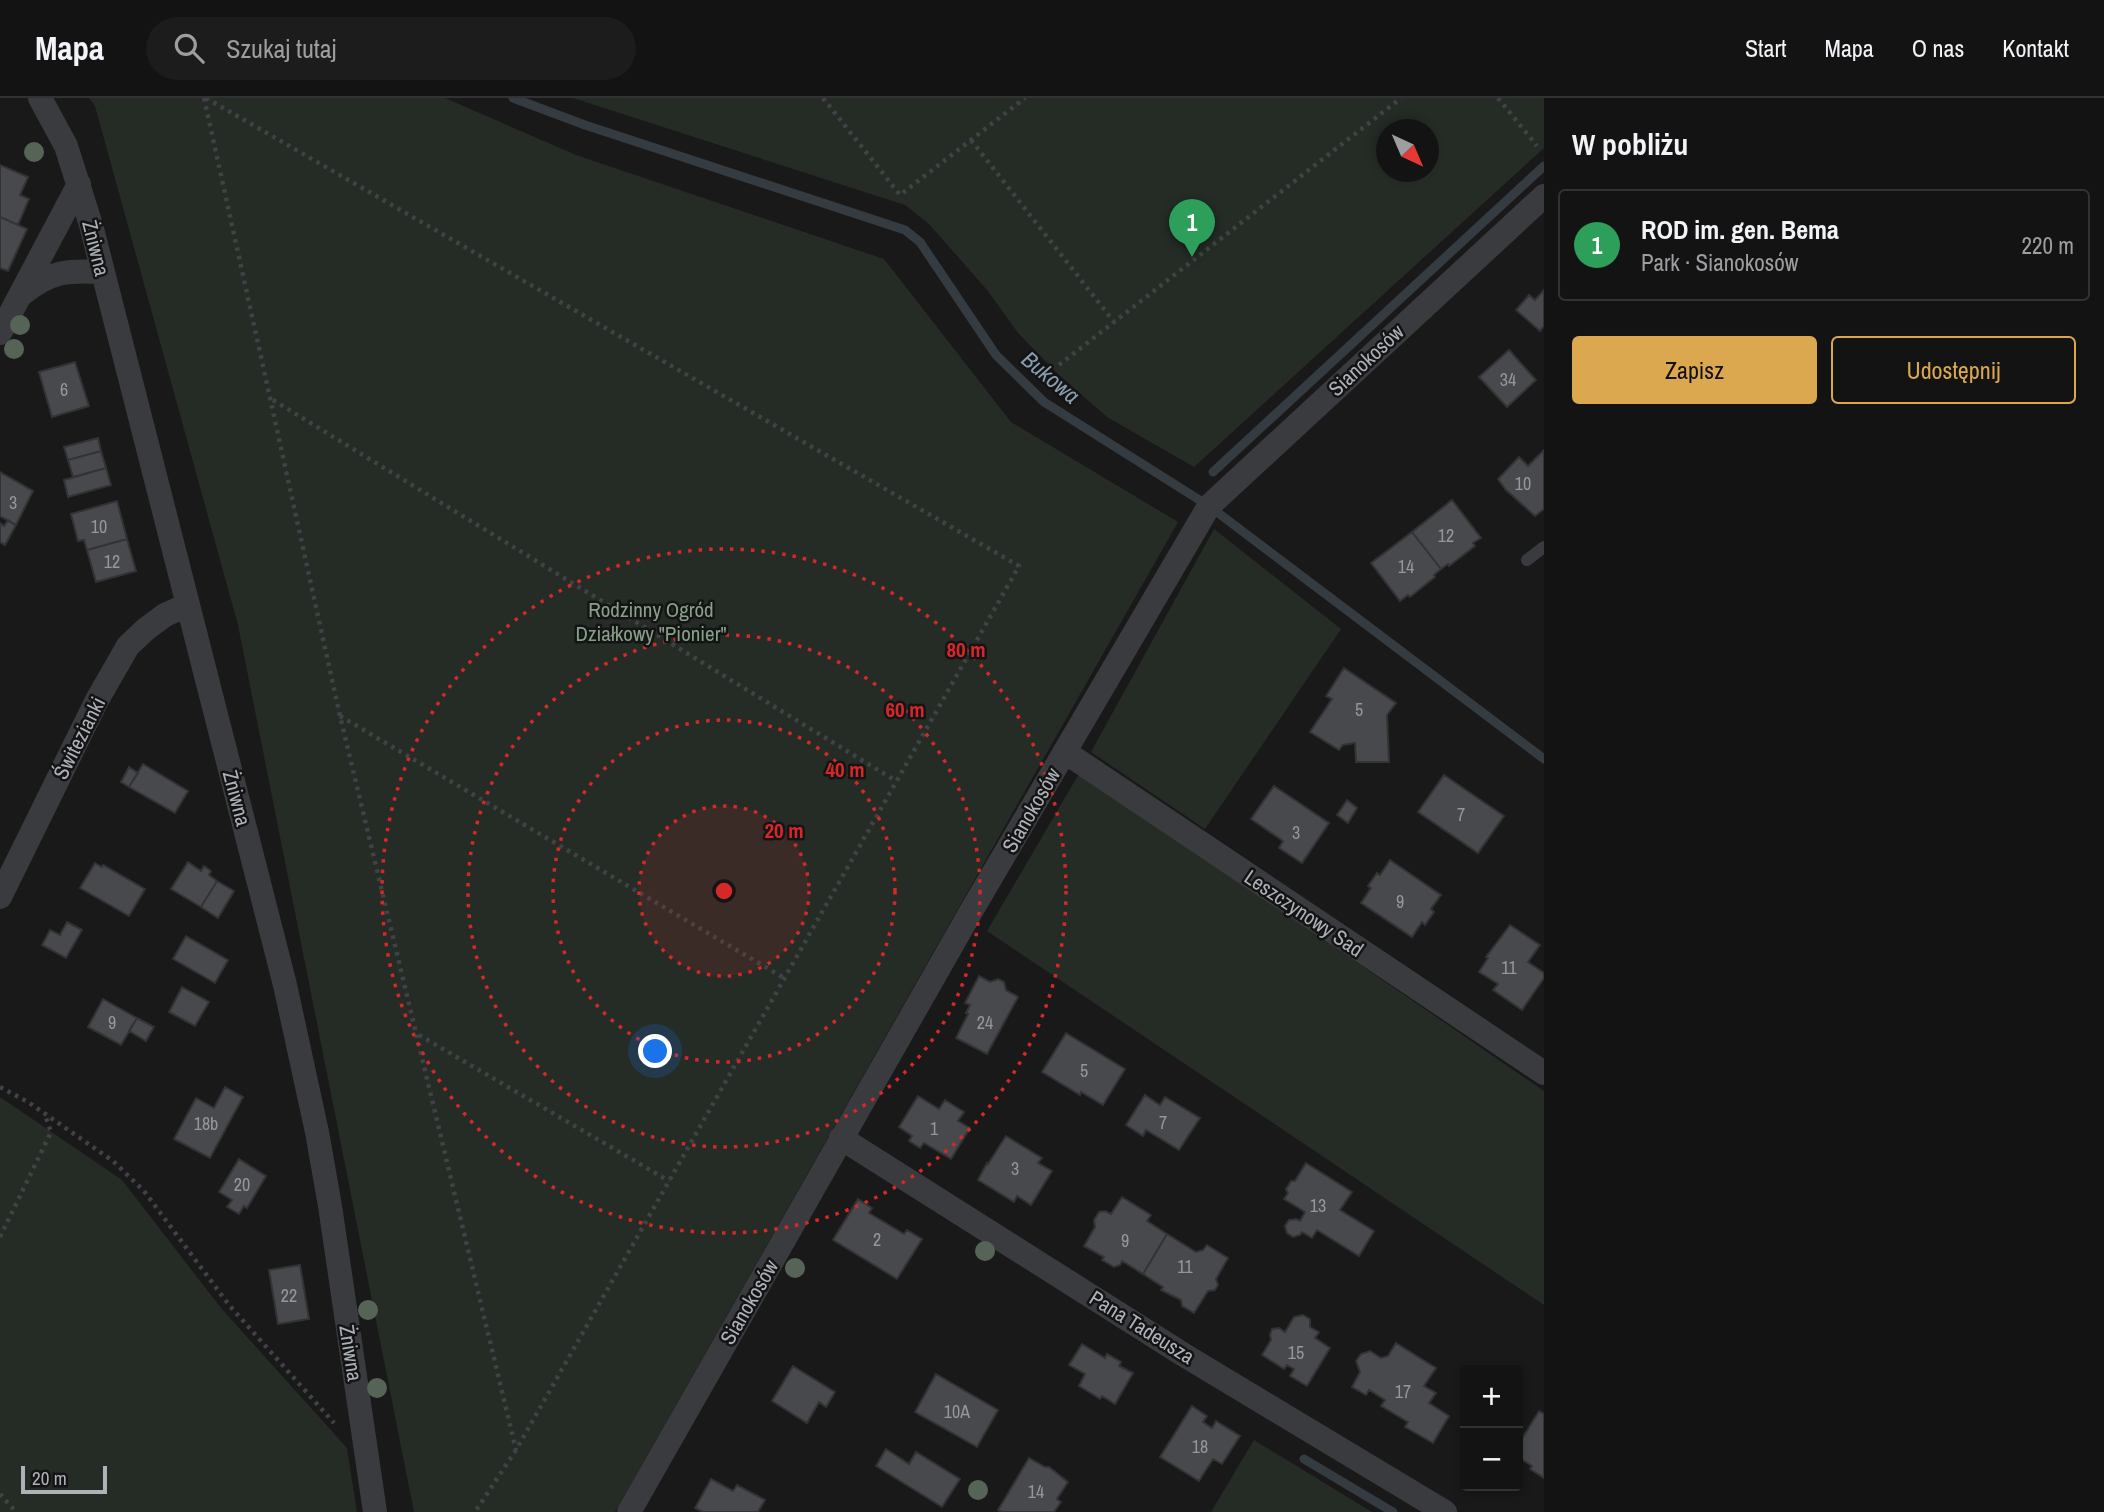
<!DOCTYPE html>
<html lang="pl">
<head>
<meta charset="utf-8">
<style>
  body { margin:0; font-family:"Archivo Narrow",sans-serif; background:#1c1c1d; color:#f1f3f6 }
  .controls { position:absolute; right:21px; bottom:21px; display:grid; overflow:hidden; border-radius:7px; box-shadow:0 4px 10px #0003 }
  .controls button { width:63px; height:63px; display:grid; place-items:center; padding:0; border:0; border-bottom:2px solid #323234; background:#131314; color:#f1f3f6; font:35px sans-serif }
  .compass { position:absolute; left:1376px; top:21px; width:63px; height:63px; border-radius:50%; background:#131314; box-shadow:0 4px 10px #0003; rotate:136deg }
  .scale { position:absolute; left:21px; bottom:18px; width:86px; box-sizing:border-box; padding-left:7px; border:4px solid #adb1b8; border-top:0; font-size:19px; line-height:24px; white-space:nowrap; color:#adb1b8; -webkit-text-stroke:5px #141415; paint-order:stroke }
  .you { position:absolute; left:656px; top:954px; width:24px; height:24px; margin:-18px; border:5px solid #fff; border-radius:50%; background:#1a73e8; box-shadow:0 0 0 10px #1a73e833 }
  .badge { display:grid; place-items:center; width:46px; height:46px; border-radius:50%; background:#dca84f; color:#fff; font-size:23px; font-weight:700 }
  .pin { position:absolute; translate:-50% -58px; filter:drop-shadow(0 2px 4px #0008) }
  .pin::after { content:''; position:absolute; top:37px; width:24px; height:21px; background:inherit; clip-path:polygon(0 0,100% 0,50% 100%) }
  .list { margin:0; padding:0; list-style:none }
  h2 { display:flex; justify-content:space-between; align-items:center; height:91px; margin:0; padding:0 28px; font-size:30px }
  h2 small { font-size:23px; font-weight:400; color:#9d9ea0 }
  .list li { display:grid; grid-template-columns:46px 1fr auto; gap:21px; align-items:center; box-sizing:border-box; height:112px; margin:0 14px 14px; padding:0 14px; border:2px solid #323234; border-radius:7px }
  .list b { display:block; font-size:26px; white-space:nowrap }
  .list p { margin:0; font-size:23px; white-space:nowrap; color:#9d9ea0 }
  .list em { font-size:23px; font-style:normal; color:#9d9ea0 }
  .actions { display:flex; gap:14px; padding:21px 28px }
  .actions a { flex:1; padding:16px 0; border:2px solid #dca84f; border-radius:7px; text-align:center; font-size:24px; color:#dca84f }
  .actions .main { background:#dca84f; color:#111 }
  .icon { flex:none; width:38px; height:38px; fill:none; stroke:currentColor; stroke-width:2; stroke-linecap:round; stroke-linejoin:round }
  .map { position:relative; flex:none; width:1544px; height:1414px; overflow:hidden }
  header { display:flex; align-items:center; gap:42px; box-sizing:border-box; height:98px; padding:0 35px; background:#131314; border-bottom:2px solid #323234 }
  header strong { font-size:33px }
  nav { display:flex; gap:38px; margin-inline-start:auto; font-size:24px }
  .search { width:490px; height:63px; background:#1c1c1d; display:flex; align-items:center; gap:18px; box-sizing:border-box; padding:0 24px; border-radius:38px; color:#9d9ea0; font-size:26px }
  main { display:flex }
  aside { flex:1; background:#131314 }
  .map>svg:first-child { display:block }
</style>
</head>
<body>
<header>
<strong>Mapa</strong>
<div class="search"><svg class="icon" aria-label="search" viewBox="0 0 24 24"><circle cx="10" cy="10" r="6"/><path d="M15 15l6 6"/></svg>Szukaj tutaj</div>
<nav><a>Start</a><a>Mapa</a><a>O nas</a><a>Kontakt</a></nav>
</header>
<main>
<div class="map">
<svg width="1544" height="1414" viewBox="0 0 1544 1414">
  <rect width="100%" height="100%" fill="#19191a"/>
  <path fill="#252c26" fill-rule="evenodd" d="M89,0H445L576,57L884,161L1011,324L1178,424L615,1414H414L238,527L95,8Z
    M573,0H1544V50L1194,369L1107,319L1058,276L1018,235L988,193L929,126L905,107ZM1386,32H1428V74H1386Z
    M1214,431L1341,531L1205,731L1091,654Z
    M1080,674L1544,993V1207L987,833Z
    M0,999L122,1082L221,1210L347,1350L357,1414H0Z
    M1254,1342L1372,1414H1211Z"/>
  <g fill="none" stroke-linecap="round" stroke-linejoin="round">
    <path stroke="#343c42" stroke-width="9" d="M513,0L585,27L905,132L920,144L996,257L1044,304L1209,408L1544,661
      M1213,374L1544,68
      M1304,1361L1393,1414"/>
  </g>
  <path fill="#48494c" stroke="#333336" stroke-width="2" d="M0,67L28,79L20,97L29,101L18,127L0,119Z
    M0,119L27,131L8,173L0,170Z
    M1544,192V228L1540,233L1516,212L1529,197L1535,202Z
    M1509,252L1536,282L1507,309L1479,279Z
    M75,264L89,308L52,319L39,274Z
    M98,340L101,353L68,362L64,349Z
    M1544,352V411L1535,418L1506,392L1498,381L1519,359L1528,368Z
    M101,353L106,370L73,379L68,362Z
    M106,370L111,387L68,399L64,382Z
    M0,374L33,393L16,427L0,418Z
    M1452,402L1481,440L1473,445L1475,448L1449,468L1448,466L1441,471L1412,434Z
    M117,403L127,441L87,452L84,442L78,443L71,416Z
    M8,422L16,427L5,447L0,444V425L4,428Z
    M1412,434L1441,471L1434,477L1435,479L1410,499L1408,497L1400,503L1371,465Z
    M127,441L136,473L96,484L87,452Z
    M1344,570L1396,605L1387,617L1389,664H1356L1355,645L1343,647L1339,652L1310,634L1332,601L1326,598Z
    M143,666L188,693L175,715L129,689Z
    M129,669L138,675L129,689L121,684Z
    M1444,677L1504,718L1478,755L1418,714Z
    M1274,688L1329,725L1302,765L1279,750L1283,743L1251,721Z
    M1347,702L1357,710L1348,725L1337,717Z
    M1390,762L1441,797L1431,811L1434,814L1425,827L1422,824L1412,839L1361,805L1371,790L1368,788L1377,775L1380,777Z
    M188,764L201,773L204,768L211,773L209,777L217,783L201,809L171,791Z
    M95,765L102,769L103,767L145,791L129,818L80,790Z
    M217,783L234,793L218,820L201,809Z
    M67,824L82,832L66,860L42,847L50,832L60,837Z
    M1510,827L1540,847L1528,864L1544,875V880L1522,912L1493,892L1498,886L1479,874L1488,860L1486,859Z
    M186,838L228,862L215,885L173,861Z
    M979,878L990,884L998,881L1004,884L1006,892L1018,899L987,956L956,940L968,916L966,915L970,907L965,905Z
    M182,889L209,904L195,928L169,914Z
    M103,901L137,920L121,947L88,929Z
    M137,920L154,929L146,943L129,933Z
    M1066,935L1125,971L1103,1007L1081,994L1080,997L1042,974Z
    M225,989L243,999L210,1060L174,1041L196,1000L214,1010Z
    M1145,997L1160,1007L1165,999L1200,1020L1179,1052L1146,1032L1143,1038L1126,1027Z
    M918,998L939,1011L945,1002L964,1014L958,1023L970,1030L951,1061L924,1045L920,1050L909,1043L912,1038L899,1029Z
    M1006,1038L1042,1060L1038,1065L1052,1073L1031,1107L1017,1098L1014,1104L978,1082L987,1065L988,1066Z
    M239,1061L266,1078L247,1110L244,1108L239,1116L227,1109L232,1102L219,1094Z
    M1306,1065L1352,1094L1340,1112L1374,1133L1359,1158L1317,1132L1312,1140L1302,1134L1300,1137L1293,1139L1287,1135L1285,1128L1289,1122L1296,1121L1300,1123L1305,1114L1284,1101L1288,1095L1286,1091L1291,1083H1295Z
    M1122,1099L1151,1117L1147,1123L1167,1136L1143,1176L1122,1163L1120,1167L1114,1169L1102,1162L1104,1159L1084,1148L1095,1129L1094,1122L1099,1114L1105,1113L1111,1116Z
    M858,1101L872,1110L869,1115L904,1136L907,1132L922,1141L897,1181L833,1142Z
    M1167,1136L1196,1154L1203,1152L1207,1147L1228,1160L1216,1181L1218,1187L1215,1192L1208,1193L1194,1215L1182,1208L1181,1202L1161,1192L1163,1189L1143,1176Z
    M300,1167L309,1221L278,1226L269,1172Z
    M1303,1217L1310,1221V1229L1319,1234L1315,1240L1330,1250L1307,1288L1290,1278L1294,1271L1287,1267L1284,1271L1262,1257L1271,1242L1270,1237L1272,1231L1279,1230L1285,1234L1294,1219Z
    M1396,1245L1436,1270L1424,1288L1436,1295L1429,1305L1449,1318L1433,1345L1405,1329L1408,1324L1381,1308L1385,1302L1369,1292L1366,1297L1352,1289L1360,1274L1356,1263L1361,1256L1370,1253L1381,1260L1388,1258Z
    M1082,1246L1105,1260L1107,1256L1121,1264L1119,1268L1133,1275L1115,1306L1102,1298L1100,1301L1079,1288L1085,1276L1069,1267Z
    M793,1268L835,1294L826,1309L819,1304L807,1325L772,1303Z
    M936,1276L998,1312L977,1349L915,1314Z
    M1192,1308L1207,1318L1203,1324L1212,1330L1216,1323L1240,1338L1222,1366L1213,1361L1199,1383L1160,1359Z
    M1539,1313L1544,1316V1380L1530,1371L1532,1368L1518,1359V1347Z
    M886,1351L909,1366L916,1354L960,1381L942,1409L876,1368Z
    M1029,1360L1045,1369H1049L1068,1384L1057,1401L1061,1404L1054,1414H1002L998,1412Z
    M711,1381L733,1393L737,1387L765,1402L758,1414H703L695,1410Z"/>
  <g fill="none" stroke-linecap="round" stroke-linejoin="round">
    <path stroke="#404246" stroke-width="4.5" stroke-dasharray="3.5 5" stroke-linecap="butt" d="M204,0L340,618L516,1352
      M206,0L1019,468L516,1352L475,1414
      M823,0L900,97L1025,0
      M1498,0L1537,48
      M971,42L1114,224
      M1059,267L1401,0
      M273,302L896,683
      M340,618L784,880
      M419,937L669,1083
      M0,989L28,1004L113,1063L144,1093L229,1207L334,1325
      M0,1139L51,1034L45,1017
      M0,1396L16,1414"/>
    <path stroke="#3a3b3f" stroke-width="12" d="M1527,462L1544,449"/>
    <path stroke="#3a3b3f" stroke-width="24" d="M40,0L66,48L91,127L285,887L317,1034L330,1108L375,1414
      M22,196C51,173 67,172 103,174
      M0,235L79,86
      M1065,654L1544,975
      M0,799L97,602L128,548L146,531L165,517L187,507
      M841,1040L1184,1257L1445,1414
      M629,1414L973,810L1209,408L1544,98"/>
  </g>
  <g fill="#556456">
    <circle cx="34" cy="54" r="10"/>
    <circle cx="20" cy="227" r="10"/>
    <circle cx="14" cy="251" r="10"/>
    <circle cx="985" cy="1153" r="10"/>
    <circle cx="795" cy="1170" r="10"/>
    <circle cx="368" cy="1212" r="10"/>
    <circle cx="377" cy="1290" r="10"/>
    <circle cx="978" cy="1392" r="10"/>
  </g>
  <circle cx="724" cy="793" r="85" fill="#d62828" fill-opacity=".12"/>
  <g fill="none" stroke="#d62828" stroke-width="3.5" stroke-dasharray="3.5 7">
    <circle cx="724" cy="793" r="85"/>
    <circle cx="724" cy="793" r="171"/>
    <circle cx="724" cy="793" r="256"/>
    <circle cx="724" cy="793" r="342"/>
  </g>
  <g text-anchor="middle" dominant-baseline="central" stroke-width="5" stroke-linejoin="round" paint-order="stroke">
    <g font-size="18" fill="#94979d">
      <text x="1508" y="281">34</text>
      <text x="64" y="291">6</text>
      <text x="1523" y="385">10</text>
      <text x="13" y="404">3</text>
      <text x="99" y="428">10</text>
      <text x="1446" y="437">12</text>
      <text x="112" y="463">12</text>
      <text x="1406" y="468">14</text>
      <text x="1359" y="611">5</text>
      <text x="1461" y="716">7</text>
      <text x="1296" y="734">3</text>
      <text x="1400" y="803">9</text>
      <text x="1509" y="869">11</text>
      <text x="112" y="924">9</text>
      <text x="985" y="924">24</text>
      <text x="1084" y="972">5</text>
      <text x="1163" y="1024">7</text>
      <text x="206" y="1025">18b</text>
      <text x="934" y="1030">1</text>
      <text x="1015" y="1070">3</text>
      <text x="242" y="1086">20</text>
      <text x="1318" y="1107">13</text>
      <text x="877" y="1141">2</text>
      <text x="1125" y="1142">9</text>
      <text x="1185" y="1168">11</text>
      <text x="289" y="1197">22</text>
      <text x="1296" y="1254">15</text>
      <text x="1403" y="1293">17</text>
      <text x="957" y="1313">10A</text>
      <text x="1200" y="1348">18</text>
      <text x="1036" y="1393">14</text>
    </g>
    <g font-size="21" fill="#adb1b8" stroke="#141415">
      <text transform="translate(96 150) rotate(76)">Żniwna</text>
      <text transform="translate(1366 262) rotate(-43)">Sianokosów</text>
      <text transform="translate(79 640) rotate(-63)">Świtezianki</text>
      <text transform="translate(237 700) rotate(75)">Żniwna</text>
      <text transform="translate(1031 712) rotate(-60)">Sianokosów</text>
      <text transform="translate(1304 815) rotate(34)">Leszczynowy Sad</text>
      <text transform="translate(749 1204) rotate(-60)">Sianokosów</text>
      <text transform="translate(1142 1229) rotate(32)">Pana Tadeusza</text>
      <text transform="translate(351 1255) rotate(81)">Żniwna</text>
    </g>
    <g font-size="21" fill="#86a187" stroke="#141415">
      <text x="651" y="511">Rodzinny Ogród<tspan x="651" dy="24">Działkowy "Pionier"</tspan></text>
    </g>
    <g font-size="23" font-style="italic" fill="#889eaf" stroke="#141415">
      <text transform="translate(1051 279) rotate(40)">Bukowa</text>
    </g>
  </g>
  <circle cx="724" cy="793" r="10" fill="#d62828" stroke="#141415" stroke-width="3.5"/>
  <g font-size="21" text-anchor="middle" font-weight="bold" fill="#d62828" stroke="#141415" stroke-width="5" stroke-linejoin="round" paint-order="stroke">
    <text x="966" y="559">80 m</text>
    <text x="905" y="619">60 m</text>
    <text x="845" y="679">40 m</text>
    <text x="784" y="740">20 m</text>
  </g>
</svg>
<div class="controls">
<button>+</button>
<button>−</button>
</div>
<svg class="compass" viewBox="-18 -18 36 36"><path d="M0-13l5 13h-10z" fill="#e53935"/><path d="M0 13l5-13h-10z" fill="#9d9ea0"/></svg>
<div class="scale">20 m</div>
<div class="you"></div>
<div class="pin badge" style="left:1192px;top:159px;background:#2e9e5b">1</div>
</div>
<aside>
<h2>W pobliżu<small></small></h2>
<ul class="list">
<li><span class="badge" style="background:#2e9e5b">1</span><div><b>ROD im. gen. Bema</b><p>Park · Sianokosów</p></div><em>220 m</em></li>
</ul>
<div class="actions"><a class="main">Zapisz</a><a>Udostępnij</a></div>
</aside>
</main>
</body>
</html>
